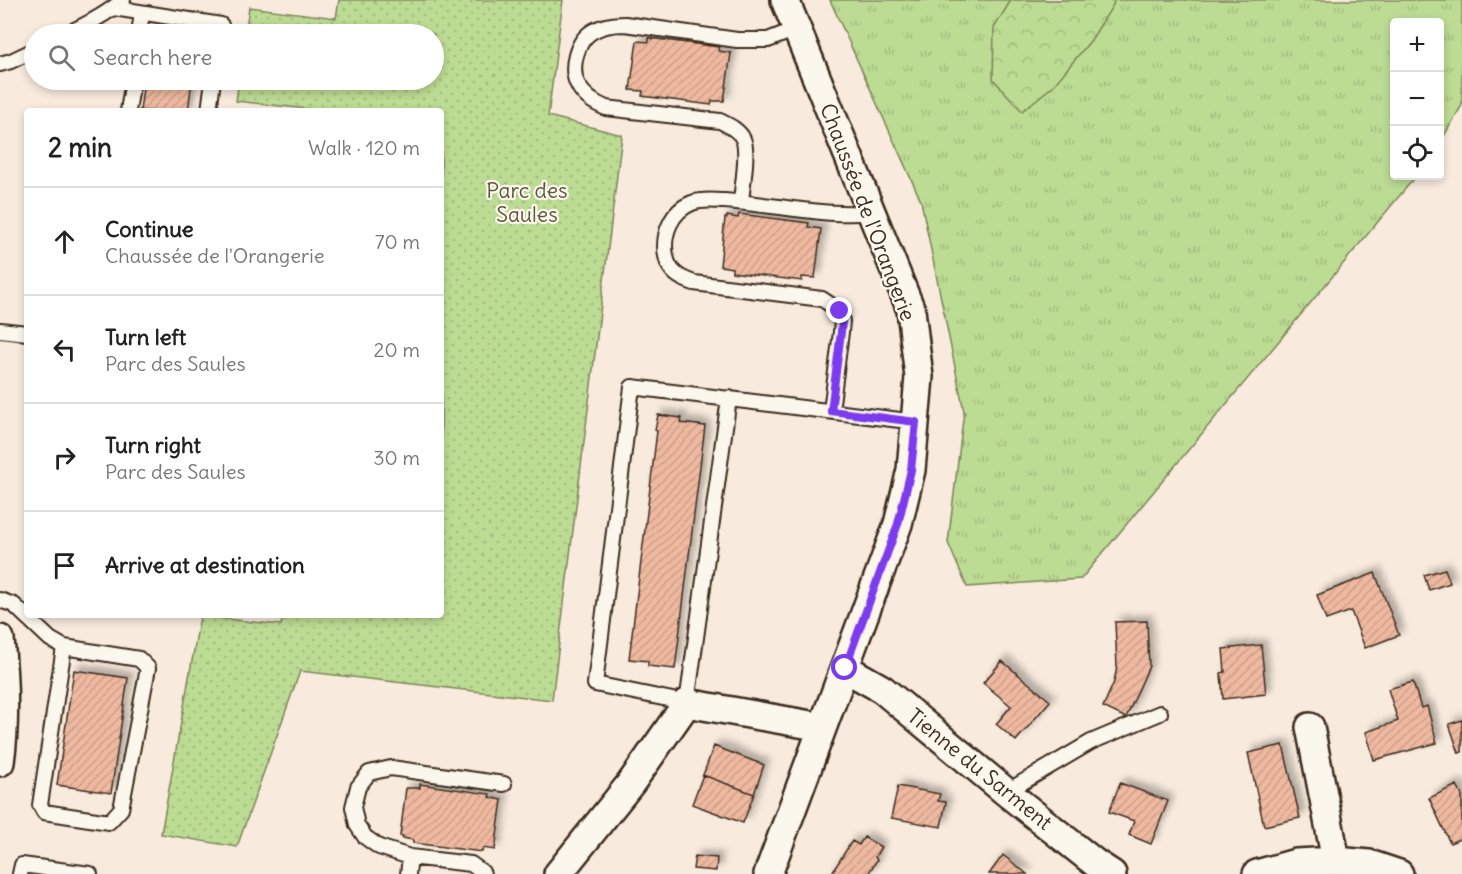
<!DOCTYPE html>
<html lang="en">
<head>
<meta charset="utf-8">
<style>
  body { margin:0; font-family:Delius,sans-serif; background:#f6f6f6; color:#222 }
  .controls { position:absolute; right:18px; top:18px; display:grid; overflow:hidden; border-radius:6px; box-shadow:0 3px 9px #0003 }
  .controls button { width:54px; height:54px; display:grid; place-items:center; padding:0; border:0; border-bottom:2px solid #e0e0e0; background:#fff; color:#222; font:30px sans-serif }
  .stop { position:absolute; width:18px; height:18px; margin:-14px; border:4px solid #7c3aed; border-radius:50%; background:#fff }
  .stop.end { background:#7c3aed; border-color:#fff; box-shadow:0 2px 6px #0008 }
  .list { margin:0; padding:0; list-style:none }
  h2 { display:flex; justify-content:space-between; align-items:center; height:78px; margin:0; padding:0 24px; font-size:26px }
  h2 small { font-size:20px; font-weight:400; color:#767676 }
  .list li { display:grid; grid-template-columns:39px 1fr auto; gap:18px; align-items:center; box-sizing:border-box; height:108px; padding:0 24px; border-top:2px solid #e0e0e0 }
  .list b { display:block; font-size:22px; white-space:nowrap }
  .list p { margin:0; font-size:20px; white-space:nowrap; color:#767676 }
  .list em { font-size:20px; font-style:normal; color:#767676 }
  .icon { flex:none; width:33px; height:33px; fill:none; stroke:currentColor; stroke-width:2; stroke-linecap:round; stroke-linejoin:round }
  .map { position:relative; flex:none; width:1462px; height:874px; overflow:hidden }
  .search { position:absolute; background:#fff; box-shadow:0 3px 9px #0003; left:24px; top:24px; width:420px; height:66px; display:flex; align-items:center; gap:15px; box-sizing:border-box; padding:0 21px; border-radius:33px; color:#767676; font-size:22px }
  .panel { position:absolute; background:#fff; box-shadow:0 3px 9px #0003; left:24px; top:108px; width:420px; height:510px; border-radius:6px }
  .map>svg:first-child { display:block }
</style>
</head>
<body>
<div class="map">
<svg width="1462" height="874" viewBox="0 0 1462 874">
  <defs>
    <pattern id="grass-tufts" width="24" height="20" patternUnits="userSpaceOnUse" patternTransform="scale(1.5)"><rect width="24" height="20" fill="#bcdb93"/><path d="M3 7l-1-3M5 7V3M7 7l1-3M15 17l-1-3M17 17v-4M19 17l1-3" fill="none" stroke="#a2bc7e"/></pattern>
    <pattern id="forest-crowns" width="20" height="18" patternUnits="userSpaceOnUse" patternTransform="scale(1.5)"><rect width="20" height="18" fill="#bcdb93"/><path d="M2 6a3 3 0 1 1 6 0M12 15a3 3 0 1 1 6 0" fill="none" stroke="#a2bc7e"/></pattern>
    <pattern id="park-dots" width="8" height="8" patternUnits="userSpaceOnUse" patternTransform="scale(1.5)"><rect width="8" height="8" fill="#bcdb93"/><path d="M2 2h.1M6 6h.1" fill="none" stroke="#a2bc7e" stroke-width="1.8" stroke-linecap="round"/></pattern>
    <pattern id="building-hatch" width="6" height="6" patternUnits="userSpaceOnUse" patternTransform="scale(1.5)"><rect width="6" height="6" fill="#eeb9a0"/><path d="M-1 1l2-2M0 6l6-6M5 7l2-2" fill="none" stroke="#cd9f89"/></pattern>
    <filter id="shadow"><feDropShadow dx="5.5" dy="-5.5" stdDeviation="3" flood-color="#0004"/></filter>
  </defs>
  <rect width="100%" height="100%" fill="#f8ebdd"/>
  <filter id="ink" filterUnits="userSpaceOnUse"><feTurbulence type="fractalNoise" baseFrequency=".0167" numOctaves="2"/><feDisplacementMap in="SourceGraphic" scale="12" xChannelSelector="R" yChannelSelector="G"/><feConvolveMatrix kernelMatrix="1 2 1 2 8 2 1 2 1" color-interpolation-filters="sRGB"/></filter>
  <g filter="url(#ink)">
    <path fill="url(#grass-tufts)" stroke="#7c8258" stroke-width="1.5" d="M830,0H1462V105L1440,143V22H1394V176H1416L1081,579L967,587L948,543L964,411L921,201Z"/>
    <path fill="url(#forest-crowns)" stroke="#7c8258" stroke-width="1.5" d="M1011,0H1114L1113,5L1091,40L1053,86L1022,111L993,79L994,28Z"/>
    <path fill="url(#park-dots)" stroke="#7c8258" stroke-width="1.5" d="M339,0H563L548,116L622,135L552,700L300,671L237,847L161,834L200,616L281,625L283,615H441V111H325L236,101L239,80H434V34H245L249,7L336,18Z"/>
    <path fill="url(#building-hatch)" stroke="#3b2a1e" stroke-width="1.5" filter="url(#shadow)" d="M150,31L175,34H150Z
      M649,38L719,47L718,51L731,53L724,101H712L711,105L642,96L643,91L630,90L637,41L649,42Z
      M144,80H192L188,111H140Z
      M739,214L809,223L808,227L821,229L815,278L802,277V281L732,272V268L720,266L725,218H727V216L738,218Z
      M658,415L682,418L681,423L705,426L675,669L648,666V661L629,659L657,431L655,430Z
      M1445,569L1450,583L1429,590L1424,575Z
      M1375,573L1399,635L1365,648L1351,611L1326,620L1317,595Z
      M1147,621L1149,666L1126,718L1103,707L1114,682L1117,667L1115,622Z
      M1261,645L1266,694L1223,699L1221,673L1225,672L1223,649Z
      M1002,661L1050,701L1016,741L996,724L1011,706L983,683Z
      M74,670L128,678L111,793L57,785Z
      M1413,682L1421,708L1427,706L1437,743L1374,760L1366,732L1398,721L1388,689Z
      M1462,720V752L1459,753L1449,724Z
      M1283,745L1300,818L1264,826L1248,753Z
      M714,746L764,765L754,794L703,775Z
      M703,775L754,794L743,823L692,804Z
      M1120,783L1168,801L1151,844L1129,835L1134,821L1109,812Z
      M420,784L490,794L489,797L502,800L495,850L483,848L482,852L413,843V840L402,838L403,836H400L406,788H420Z
      M1457,785L1462,796V838L1450,843L1429,798Z
      M898,786L940,794L938,801L946,802L941,827L891,818Z
      M864,837L881,847L875,857L877,860L868,874H831L852,841L859,845Z
      M1003,855L1027,874H989Z
      M695,856L717,858L716,871L693,869Z"/>
    <g fill="none" stroke-linecap="round" stroke-linejoin="round">
      <g stroke="#3b2a1e" stroke-width="18">
        <path id="service" d="M114,8L221,25L219,34
          M66,34C86,25 106,15 123,0
          M139,34L142,13
          M0,64L11,61L34,50
          M128,111L133,80
          M209,111L213,80
          M741,202C742,187 749,152 743,139C739,130 728,125 720,121L606,108C594,103 584,97 578,85C569,68 577,40 593,31C603,25 614,24 625,24L737,40H768L796,29
          M0,330L27,333
          M729,398L687,703L595,684L632,387L916,422
          M831,411L841,332L842,321L840,311L822,299L694,283C679,278 669,272 666,256C662,235 671,211 692,203C703,199 713,201 724,201C757,203 789,209 821,212C838,214 855,213 872,213
          M0,600L14,605L50,639L64,647L139,659L148,668L121,809L109,822L44,812L40,805L64,647
          M1006,792L1091,742L1160,713
          M20,874L22,865L90,874
          M408,874L410,857
          M483,874L482,872L471,864L410,857L379,847L365,837L357,825L353,807L358,787L369,773L391,768L504,784"/>
      </g>
      <g stroke="#3b2a1e" stroke-width="32">
        <path id="minor" d="M0,639C4,680 6,721 0,762
          M845,668L882,689L1006,792L1095,863L1112,874
          M1310,727L1336,861
          M558,874L631,783L687,703L822,727
          M768,874L898,524L911,470L919,377L911,310L785,0
          M1257,874L1296,863L1336,861L1369,864L1399,874"/>
      </g>
      <use href="#service" stroke="#fbf7ec" stroke-width="14"/>
      <use href="#minor" stroke="#fbf7ec" stroke-width="27"/>
    </g>
  </g>
  <g fill="none" stroke-linecap="round" stroke-linejoin="round" filter="url(#ink)">
    <path stroke="#7c3aed" stroke-width="8" d="M840,311L842,321L841,332L831,411L916,422L911,470L898,524L845,668"/>
  </g>
  <g text-anchor="middle" dominant-baseline="central" stroke-width="4.5" stroke-linejoin="round" paint-order="stroke">
    <g font-size="21" fill="#5b563b" stroke="#fbf7ec">
      <text x="527" y="190">Parc des<tspan x="527" dy="24">Saules</tspan></text>
    </g>
    <g font-size="21" fill="#3b2a1e" stroke="#fbf7ec">
      <text transform="translate(868 212) rotate(69)">Chaussée de l'Orangerie</text>
      <text transform="translate(980 769) rotate(39)">Tienne du Sarment</text>
    </g>
  </g>
</svg>
<div class="controls">
<button>+</button>
<button>−</button>
<button><svg class="icon" aria-label="locate" viewBox="0 0 24 24"><circle cx="12" cy="12" r="6"/><path d="M12 2v4M12 18v4M2 12h4M18 12h4"/></svg></button>
</div>
<div class="stop" style="left:845px;top:668px"></div>
<div class="stop end" style="left:840px;top:311px"></div>
<div class="search"><svg class="icon" aria-label="search" viewBox="0 0 24 24"><circle cx="10" cy="10" r="6"/><path d="M15 15l6 6"/></svg>Search here</div>
<section class="panel">
<h2>2 min<small>Walk · 120 m</small></h2>
<ul class="list">
<li><svg class="icon" aria-label="ahead" viewBox="0 0 24 24"><path d="M12 20V5M6 11l6-6 6 6"/></svg><div><b>Continue</b><p>Chaussée de l'Orangerie</p></div><em>70 m</em></li>
<li><svg class="icon" aria-label="left" viewBox="0 0 24 24"><path d="M17 20v-9H6M10 6l-5 5 5 5"/></svg><div><b>Turn left</b><p>Parc des Saules</p></div><em>20 m</em></li>
<li><svg class="icon" aria-label="right" viewBox="0 0 24 24"><path d="M7 20v-9h11M14 6l5 5-5 5"/></svg><div><b>Turn right</b><p>Parc des Saules</p></div><em>30 m</em></li>
<li><svg class="icon" aria-label="arrive" viewBox="0 0 24 24"><path d="M6 21V4h12l-3 4 3 4H6"/></svg><div><b>Arrive at destination</b></div></li>
</ul>
</section>
</div>
</body>
</html>
